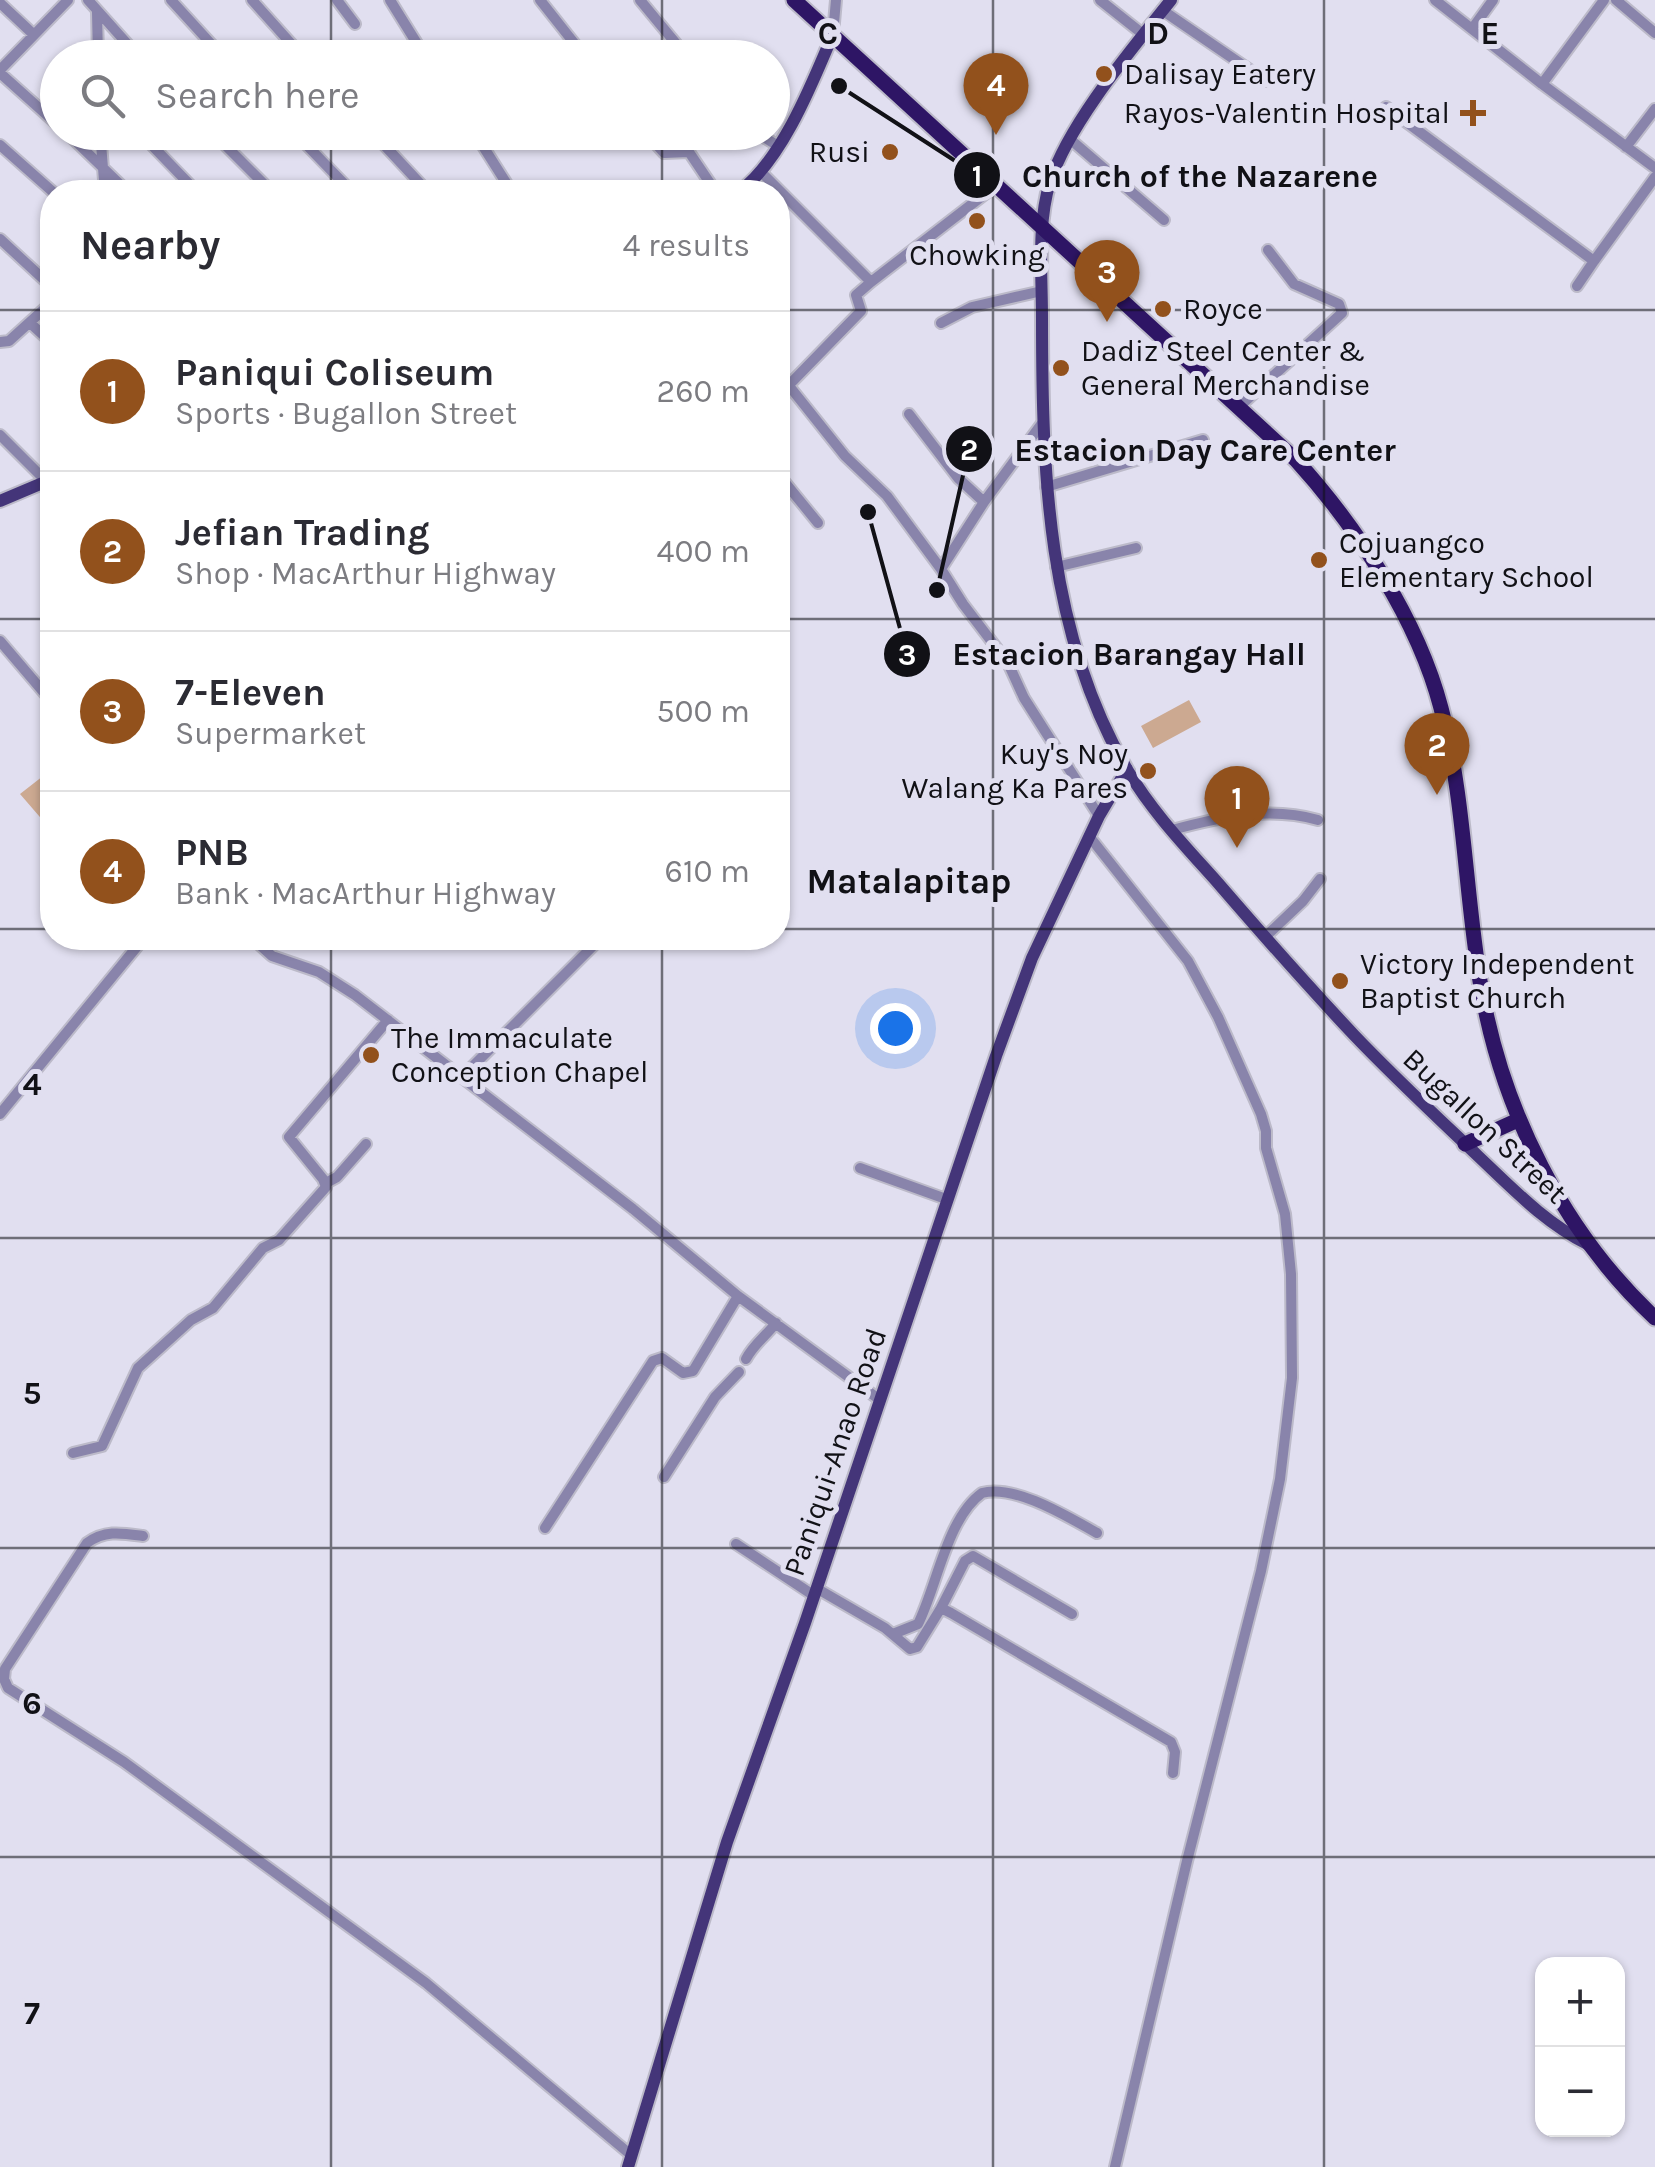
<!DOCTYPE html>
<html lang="en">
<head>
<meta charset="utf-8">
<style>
  body { margin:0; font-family:Karla,sans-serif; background:#f7f7f7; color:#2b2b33 }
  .controls { position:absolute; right:30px; bottom:30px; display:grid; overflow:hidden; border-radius:20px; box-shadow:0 2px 8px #0004 }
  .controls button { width:90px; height:90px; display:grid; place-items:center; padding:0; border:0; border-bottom:2px solid #e1e1e2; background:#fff; color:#2b2b33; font:50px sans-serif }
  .you { position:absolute; left:895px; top:1028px; width:35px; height:35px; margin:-25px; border:8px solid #fff; border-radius:50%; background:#1a73e8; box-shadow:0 0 0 15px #1a73e833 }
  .badge { display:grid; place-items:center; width:65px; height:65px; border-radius:50%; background:#92511c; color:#fff; font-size:32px; font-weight:700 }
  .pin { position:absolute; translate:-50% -82px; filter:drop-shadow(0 2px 5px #0008) }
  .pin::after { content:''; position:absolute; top:52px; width:35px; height:30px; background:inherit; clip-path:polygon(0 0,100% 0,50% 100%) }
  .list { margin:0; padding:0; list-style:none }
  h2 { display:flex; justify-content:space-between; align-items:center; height:130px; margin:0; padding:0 40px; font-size:42px }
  h2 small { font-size:32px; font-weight:400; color:#7c7c81 }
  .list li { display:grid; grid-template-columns:65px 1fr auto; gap:30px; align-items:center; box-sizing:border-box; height:160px; padding:0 40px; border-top:2px solid #e1e1e2 }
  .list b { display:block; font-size:38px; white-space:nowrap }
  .list p { margin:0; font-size:32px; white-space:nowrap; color:#7c7c81 }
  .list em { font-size:32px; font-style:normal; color:#7c7c81 }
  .icon { flex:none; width:55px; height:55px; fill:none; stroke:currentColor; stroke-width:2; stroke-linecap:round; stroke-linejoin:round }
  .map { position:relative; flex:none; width:1655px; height:2167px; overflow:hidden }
  .search { position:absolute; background:#fff; box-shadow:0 2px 8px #0004; left:40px; top:40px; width:750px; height:110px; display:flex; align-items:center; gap:25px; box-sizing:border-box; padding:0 35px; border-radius:55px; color:#7c7c81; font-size:38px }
  .panel { position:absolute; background:#fff; box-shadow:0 2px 8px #0004; left:40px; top:180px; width:750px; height:770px; border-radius:40px }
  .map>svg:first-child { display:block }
</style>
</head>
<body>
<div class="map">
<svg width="1655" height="2167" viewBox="0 0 1655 2167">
  <rect width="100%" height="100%" fill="#e1dff0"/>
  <path fill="#cca991" d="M1189,700L1201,722L1153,748L1141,726Z
    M52,769V831L20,794Z"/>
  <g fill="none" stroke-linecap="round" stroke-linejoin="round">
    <g stroke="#bcbac9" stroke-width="14">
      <path id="minor" d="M88,0L140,58
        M171,0L224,58
        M252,0L304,58
        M337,0L355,24
        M390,0L426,58
        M540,0L586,58
        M640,0L688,58
        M1100,0L1144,35
        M1435,0L1542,84L1655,168
        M1616,0L1655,33
        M0,3L32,33
        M1162,10L1266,81
        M97,12L98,58
        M1472,29L1493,0
        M833,34L836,0
        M0,70L68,0
        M0,73L58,125
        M1542,84L1604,0
        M1386,107L1594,261L1655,177
        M66,132L128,192
        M100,132L105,192
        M139,132L197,192
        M212,132L272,192
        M294,132L352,192
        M372,132L428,192
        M474,132L512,192
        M645,132L664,153L689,152L716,192
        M756,132L778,146
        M1071,140L1164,220
        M0,145L53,192
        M1626,147L1655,109
        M761,172L871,282L856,295L861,311L788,386
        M613,188L616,192
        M0,239L52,287
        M871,282L998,184
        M1577,286L1594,261
        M30,323L52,343
        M941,323L972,307L1042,291
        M0,342L9,341L52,302
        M778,372L845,456L887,496L941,569L963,604L1008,663L1024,698L1099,816
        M1240,406L1342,313L1339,304L1294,284L1268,250
        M909,414L958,478L984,502
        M0,435L46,481
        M778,474L818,523
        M1046,487L1203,440
        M1056,567L1136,548
        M941,569L984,502L1043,422
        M0,641L52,702
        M1172,830C1220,817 1269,806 1318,820
        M1089,836L1188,961L1218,1017L1261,1114L1266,1131V1148L1285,1214L1291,1274L1292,1378L1280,1479L1261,1571L1187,1861L1115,2167
        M1265,937L1303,901L1320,879
        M252,938L272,956L319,972L355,995L633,1209L738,1296L880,1400
        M462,1077L601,938
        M0,1114L144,938
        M860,1168L946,1199
        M326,1183L337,1177L366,1144
        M746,1359C754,1344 765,1337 776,1323
        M73,1453L102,1446L138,1368L191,1320L213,1308L263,1248L279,1240L326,1187L323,1179L289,1137L388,1020
        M664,1477L715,1397L739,1372
        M545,1528L653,1361L662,1358L683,1373L693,1371L738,1296
        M143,1536C121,1533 105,1530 87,1543L5,1669L4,1679L8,1688L124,1762L426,1983L631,2155
        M736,1544L813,1595
        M816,1588L885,1628L910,1649L917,1647L941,1608L951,1613L1171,1742L1175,1752L1173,1773
        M941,1608L965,1561L973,1556L1072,1614
        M893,1634L918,1624C937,1586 947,1518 982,1493C1015,1484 1068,1517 1097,1533"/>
    </g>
    <g stroke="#bcbac9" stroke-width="16">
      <path id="major" d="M1171,0C1132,49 1069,123 1050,182C1037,224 1042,274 1042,318C1042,472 1047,634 1128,771C1153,813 1186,847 1218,883C1262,934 1307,985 1354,1035C1394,1077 1436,1116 1478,1156C1513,1189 1545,1223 1589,1245
        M739,192C782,160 812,84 833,34
        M0,501L52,479
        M628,2167L727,1842L805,1623L996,1056L1032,958L1099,816L1127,769"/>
    </g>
    <g stroke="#bcbac9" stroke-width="19">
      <path id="highway" d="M794,0L1296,460C1357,527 1418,620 1441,708C1465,799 1465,894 1481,987C1502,1110 1563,1232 1655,1318
        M1465,1144L1518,1120"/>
    </g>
    <use href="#minor" stroke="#8984ab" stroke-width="10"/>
    <use href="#major" stroke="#443579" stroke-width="12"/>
    <use href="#highway" stroke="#2e1565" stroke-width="15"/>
  </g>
  <path fill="none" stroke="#111116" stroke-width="2.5" stroke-opacity="0.55" d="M331,0V58M662,0V58M993,0V2167M1324,0V2167M331,132V192M662,132V192M0,310H52M778,310H1655M0,619H52M778,619H1655M0,929H52M778,929H1655M331,938V2167M662,938V2167M0,1238H1655M0,1548H1655M0,1857H1655"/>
  <g fill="#92511c" stroke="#e1dff0" stroke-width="4">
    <circle cx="1104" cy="74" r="10"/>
    <path d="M1468 98h10v10h10v10h-10v10h-10v-10h-10v-10h10z"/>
    <circle cx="890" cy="152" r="10"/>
    <circle cx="977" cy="221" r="10"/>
    <circle cx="1163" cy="309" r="10"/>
    <circle cx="1061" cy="368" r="10"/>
    <circle cx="1319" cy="560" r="10"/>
    <circle cx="1148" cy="771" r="10"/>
    <circle cx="1340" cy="981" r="10"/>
    <circle cx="371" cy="1055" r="10"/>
  </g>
  <g text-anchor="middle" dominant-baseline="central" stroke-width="10" stroke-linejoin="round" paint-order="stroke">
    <g font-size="30" fill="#111116" stroke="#e1dff0" text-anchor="start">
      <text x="1124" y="74">Dalisay Eatery</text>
      <text x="1450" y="113" text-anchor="end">Rayos-Valentin Hospital</text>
      <text x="870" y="152" text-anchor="end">Rusi</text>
      <text x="977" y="255" text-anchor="middle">Chowking</text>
      <text x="1183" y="309">Royce</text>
      <text x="1081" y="351">Dadiz Steel Center &amp;<tspan x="1081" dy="34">General Merchandise</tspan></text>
      <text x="1339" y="543">Cojuangco<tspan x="1339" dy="34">Elementary School</tspan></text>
      <text x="1128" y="754" text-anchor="end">Kuy's Noy<tspan x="1128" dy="34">Walang Ka Pares</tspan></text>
      <text x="1360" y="964">Victory Independent<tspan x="1360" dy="34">Baptist Church</tspan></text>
      <text x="391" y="1038">The Immaculate<tspan x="391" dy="34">Conception Chapel</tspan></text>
    </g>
    <g font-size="30" fill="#111116" stroke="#e1dff0">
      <text transform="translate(1485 1126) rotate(43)">Bugallon Street</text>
      <text transform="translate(835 1452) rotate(-71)">Paniqui-Anao Road</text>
    </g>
    <g font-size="35" font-weight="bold" fill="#111116" stroke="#e1dff0">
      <text x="909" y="881">Matalapitap</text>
    </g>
  </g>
  <g font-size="32" text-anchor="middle" font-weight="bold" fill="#111116" stroke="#e1dff0" stroke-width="10" stroke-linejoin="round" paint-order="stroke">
    <text x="828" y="44">C</text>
    <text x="1158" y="44">D</text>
    <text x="1490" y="44">E</text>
    <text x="32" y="1095">4</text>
    <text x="32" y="1404">5</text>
    <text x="32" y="1714">6</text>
    <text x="32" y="2024">7</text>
  </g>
  <path fill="none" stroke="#111116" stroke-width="4" d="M839 86L977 175M937 590L969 449M868 512L907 654"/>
  <g fill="#111116" stroke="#e1dff0" stroke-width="4">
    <circle cx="839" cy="86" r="10"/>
    <circle cx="937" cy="590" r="10"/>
    <circle cx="868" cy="512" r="10"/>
    <circle cx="977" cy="175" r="25"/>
    <circle cx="969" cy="449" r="25"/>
    <circle cx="907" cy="654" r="25"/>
  </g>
  <g font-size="30" text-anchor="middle" font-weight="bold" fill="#fff">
    <text x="977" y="186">1</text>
    <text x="969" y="460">2</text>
    <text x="907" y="665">3</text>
  </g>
  <g font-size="32" text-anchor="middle" font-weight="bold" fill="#111116" stroke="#e1dff0" stroke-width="10" stroke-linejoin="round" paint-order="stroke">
    <text x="1200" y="187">Church of the Nazarene</text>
    <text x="1205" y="461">Estacion Day Care Center</text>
    <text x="1129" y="665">Estacion Barangay Hall</text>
  </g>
</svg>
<div class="controls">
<button>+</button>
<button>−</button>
</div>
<div class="you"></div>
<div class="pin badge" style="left:1237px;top:848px">1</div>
<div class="pin badge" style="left:1437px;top:795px">2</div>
<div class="pin badge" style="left:1107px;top:322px">3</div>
<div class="pin badge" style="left:996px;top:135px">4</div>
<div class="search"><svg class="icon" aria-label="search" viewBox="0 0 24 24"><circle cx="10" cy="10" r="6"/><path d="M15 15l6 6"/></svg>Search here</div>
<section class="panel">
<h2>Nearby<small>4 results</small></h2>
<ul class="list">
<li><span class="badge">1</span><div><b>Paniqui Coliseum</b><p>Sports · Bugallon Street</p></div><em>260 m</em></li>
<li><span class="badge">2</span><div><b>Jefian Trading</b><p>Shop · MacArthur Highway</p></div><em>400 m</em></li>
<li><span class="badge">3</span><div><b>7-Eleven</b><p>Supermarket</p></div><em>500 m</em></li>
<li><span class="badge">4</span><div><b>PNB</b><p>Bank · MacArthur Highway</p></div><em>610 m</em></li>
</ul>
</section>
</div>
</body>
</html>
